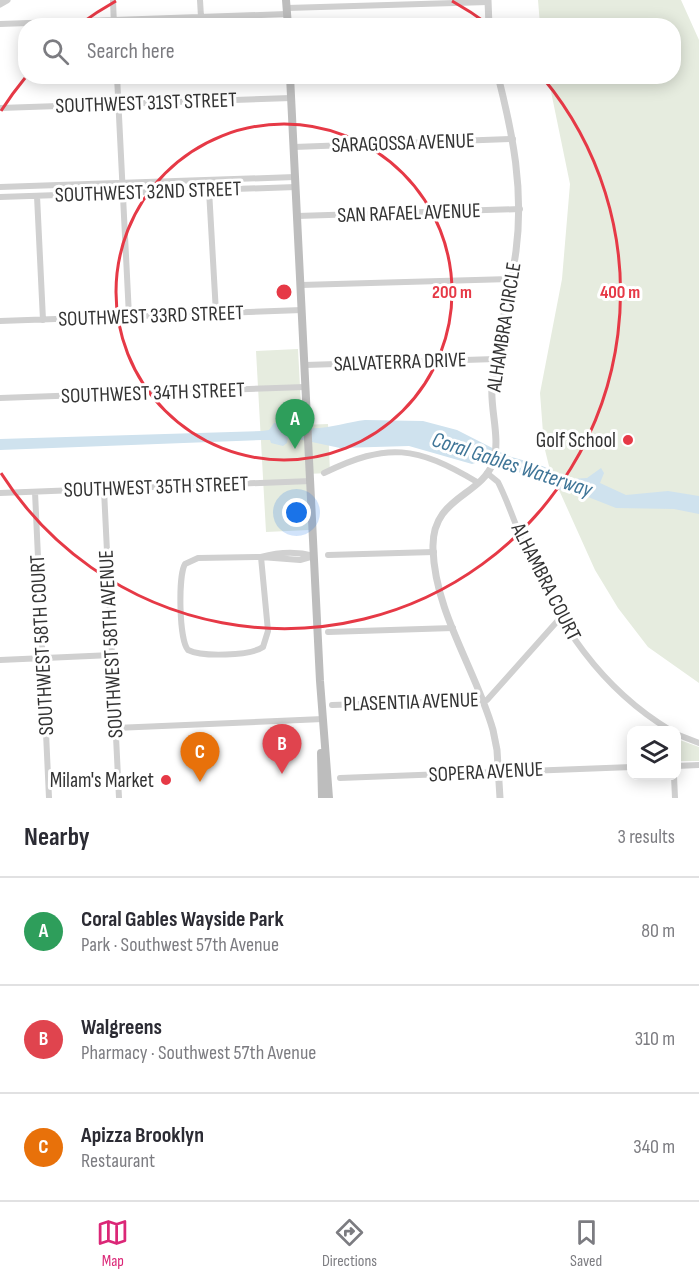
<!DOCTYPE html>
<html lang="en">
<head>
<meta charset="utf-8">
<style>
  body { margin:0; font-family:"Sofia Sans Condensed",sans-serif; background:#f2f2f3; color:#2b2b33 }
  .controls { position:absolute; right:18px; bottom:18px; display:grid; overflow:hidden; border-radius:12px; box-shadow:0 3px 15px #0003 }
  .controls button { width:54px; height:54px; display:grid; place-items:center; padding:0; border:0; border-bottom:2px solid #e1e1e2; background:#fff; color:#2b2b33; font:30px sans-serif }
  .you { position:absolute; left:297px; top:513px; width:21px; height:21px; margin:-15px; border:4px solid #fff; border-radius:50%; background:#1a73e8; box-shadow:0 0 0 9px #1a73e833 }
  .badge { display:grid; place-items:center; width:39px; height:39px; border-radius:50%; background:#db2777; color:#fff; font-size:20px; font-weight:700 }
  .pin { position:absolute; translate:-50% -50px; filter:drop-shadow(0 2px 3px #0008) }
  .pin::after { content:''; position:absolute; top:32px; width:21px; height:18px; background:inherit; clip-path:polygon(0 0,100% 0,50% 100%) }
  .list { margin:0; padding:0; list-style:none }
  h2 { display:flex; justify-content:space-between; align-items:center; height:78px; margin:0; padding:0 24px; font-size:26px }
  h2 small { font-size:20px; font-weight:400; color:#7c7c81 }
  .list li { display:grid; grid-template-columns:39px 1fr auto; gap:18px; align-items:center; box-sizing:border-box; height:108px; padding:0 24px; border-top:2px solid #e1e1e2 }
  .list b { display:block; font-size:22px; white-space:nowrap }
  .list p { margin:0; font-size:20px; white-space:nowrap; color:#7c7c81 }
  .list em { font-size:20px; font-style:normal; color:#7c7c81 }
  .icon { flex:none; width:33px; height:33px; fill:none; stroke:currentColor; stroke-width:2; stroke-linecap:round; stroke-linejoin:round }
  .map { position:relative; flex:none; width:699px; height:798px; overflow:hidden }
  .search { position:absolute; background:#fff; box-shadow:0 3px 15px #0003; left:18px; right:18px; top:18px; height:66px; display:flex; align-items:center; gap:15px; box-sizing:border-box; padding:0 21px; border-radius:24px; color:#7c7c81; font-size:22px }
  .sheet { height:402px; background:#fff }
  nav { display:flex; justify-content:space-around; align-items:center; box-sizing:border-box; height:84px; border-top:2px solid #e1e1e2; background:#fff; font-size:16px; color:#7c7c81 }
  nav a { display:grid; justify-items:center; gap:3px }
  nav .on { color:#db2777 }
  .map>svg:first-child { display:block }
</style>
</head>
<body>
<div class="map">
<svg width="699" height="798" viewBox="0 0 699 798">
  <rect width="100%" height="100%" fill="#fff"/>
  <path fill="#e6ecdf" d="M538,0H681L699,40V683L648,647L618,608L595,570L550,470L544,446L540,393L562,279L570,184L548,77L674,76V26L540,25Z
    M298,349L302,425L328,424L330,473L306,474L309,530L266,532L256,351Z
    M677,739L699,747V761H677Z"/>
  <path fill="#cfe2ee" d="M365,420L423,421L457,430L508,456L540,465L572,479L587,478L601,468L604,473L600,483L626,495L668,491L699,496V514L674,509L616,508L583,495L565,492L488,459L472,464L409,446L340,448L293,438H288L287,443L283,446L271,443L270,440H262L0,450V439L262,431L269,430L274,423L287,422L288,432H293V424C313,435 344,422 365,420Z"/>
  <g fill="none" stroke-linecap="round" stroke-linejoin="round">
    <path stroke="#d0d0d0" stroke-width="6" d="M113,0L114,26
      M200,0L201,17
      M287,8L488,2
      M0,24L287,14
      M117,76L129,316
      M301,77L323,76
      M0,108L291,98
      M294,147L513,139
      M0,187L295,177
      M209,190L216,313
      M37,196L43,320
      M0,197L296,187
      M297,216L520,209
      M301,285L511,279
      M0,321L302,310
      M305,365L496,359
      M0,398L305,387
      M324,473C388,442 416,446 477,482
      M487,473L498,482C509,504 516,527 526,550C558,623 600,688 670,730
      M104,490L119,798
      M35,492L49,798
      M0,493L311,481
      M328,555L434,552
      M261,557L268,631L263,647C250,656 202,657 188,650C179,640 178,576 185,564L198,558Z
      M261,557C279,552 296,551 314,556
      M261,557L300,560L314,556
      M328,632L453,628
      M0,660L112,655
      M332,705L487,700L561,617
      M115,728L323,719
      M676,734L699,743
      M676,766L699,765
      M674,776L675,798
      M340,778L632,767"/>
    <path stroke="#d0d0d0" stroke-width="7" d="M488,0L489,26
      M0,4L7,0
      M498,76C513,135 524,190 516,251C510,296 496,340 492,386C490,410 501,439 493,463C480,497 431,497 433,549C435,613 476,670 493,730L497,750L500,798"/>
    <path stroke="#bdbdbd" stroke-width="8" d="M286,0L288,26
      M290,76L320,681L329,798
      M321,753L322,798"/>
  </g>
  <g fill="none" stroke="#e63946" stroke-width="3">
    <circle cx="284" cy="292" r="168"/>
    <path d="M1 111A336 336 0 0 1 25 78M79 25A336 336 0 0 1 116 1M452 1A336 336 0 0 1 489 25M543 78A336 336 0 1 1 1 473"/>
  </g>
  <g fill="#e63946" stroke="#fff" stroke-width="2">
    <circle cx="628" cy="440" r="6"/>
    <circle cx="166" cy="780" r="6"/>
  </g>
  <g text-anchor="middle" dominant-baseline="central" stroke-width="6" stroke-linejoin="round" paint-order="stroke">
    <g font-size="21" fill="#333" stroke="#fff">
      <text transform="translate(146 103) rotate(-2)">SOUTHWEST 31ST STREET</text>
      <text transform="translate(403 143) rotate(-2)">SARAGOSSA AVENUE</text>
      <text transform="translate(148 192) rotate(-2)">SOUTHWEST 32ND STREET</text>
      <text transform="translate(409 213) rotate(-2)">SAN RAFAEL AVENUE</text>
      <text transform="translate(151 316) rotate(-2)">SOUTHWEST 33RD STREET</text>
      <text transform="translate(504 327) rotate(-81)">ALHAMBRA CIRCLE</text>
      <text transform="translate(400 362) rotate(-2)">SALVATERRA DRIVE</text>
      <text transform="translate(153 393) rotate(-2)">SOUTHWEST 34TH STREET</text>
      <text transform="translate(156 487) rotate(-2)">SOUTHWEST 35TH STREET</text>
      <text transform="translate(546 582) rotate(63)">ALHAMBRA COURT</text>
      <text transform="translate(111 644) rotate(-93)">SOUTHWEST 58TH AVENUE</text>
      <text transform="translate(42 645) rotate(-93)">SOUTHWEST 58TH COURT</text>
      <text transform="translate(411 702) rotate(-2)">PLASENTIA AVENUE</text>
      <text transform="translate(486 772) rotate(-3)">SOPERA AVENUE</text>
    </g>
    <g font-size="21" fill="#333" stroke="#fff" text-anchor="end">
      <text x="616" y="440">Golf School</text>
      <text x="154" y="780">Milam's Market</text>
    </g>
    <g font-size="22" font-style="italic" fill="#3f7597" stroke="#fff">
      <text transform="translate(512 465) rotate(18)">Coral Gables Waterway</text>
    </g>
  </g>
  <circle cx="284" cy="292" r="9" fill="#e63946" stroke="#fff" stroke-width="3"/>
  <g font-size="18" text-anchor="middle" font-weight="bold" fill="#e63946" stroke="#fff" stroke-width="6" stroke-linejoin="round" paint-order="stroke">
    <text x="452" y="298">200 m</text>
    <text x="620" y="298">400 m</text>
  </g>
</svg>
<div class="controls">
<button><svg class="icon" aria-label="layers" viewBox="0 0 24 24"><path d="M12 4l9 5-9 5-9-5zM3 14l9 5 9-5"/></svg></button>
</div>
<div class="you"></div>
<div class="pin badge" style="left:295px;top:449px;background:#2e9e5b">A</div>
<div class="pin badge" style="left:282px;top:774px;background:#e0444e">B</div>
<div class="pin badge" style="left:200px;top:782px;background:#e8710a">C</div>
<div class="search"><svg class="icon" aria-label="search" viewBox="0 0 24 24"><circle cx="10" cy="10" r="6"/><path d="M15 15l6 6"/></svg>Search here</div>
</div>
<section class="sheet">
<h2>Nearby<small>3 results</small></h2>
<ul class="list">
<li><span class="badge" style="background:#2e9e5b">A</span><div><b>Coral Gables Wayside Park</b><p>Park · Southwest 57th Avenue</p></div><em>80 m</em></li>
<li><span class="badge" style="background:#e0444e">B</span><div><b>Walgreens</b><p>Pharmacy · Southwest 57th Avenue</p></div><em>310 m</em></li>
<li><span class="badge" style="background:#e8710a">C</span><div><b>Apizza Brooklyn</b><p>Restaurant</p></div><em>340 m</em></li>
</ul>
</section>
<nav>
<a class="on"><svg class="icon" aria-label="map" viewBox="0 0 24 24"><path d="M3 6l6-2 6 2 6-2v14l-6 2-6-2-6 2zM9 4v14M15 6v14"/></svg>Map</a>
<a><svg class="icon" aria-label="directions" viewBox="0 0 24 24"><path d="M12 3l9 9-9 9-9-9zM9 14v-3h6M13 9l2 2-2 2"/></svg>Directions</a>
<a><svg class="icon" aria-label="saved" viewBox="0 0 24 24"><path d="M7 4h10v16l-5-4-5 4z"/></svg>Saved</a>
</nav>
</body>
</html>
